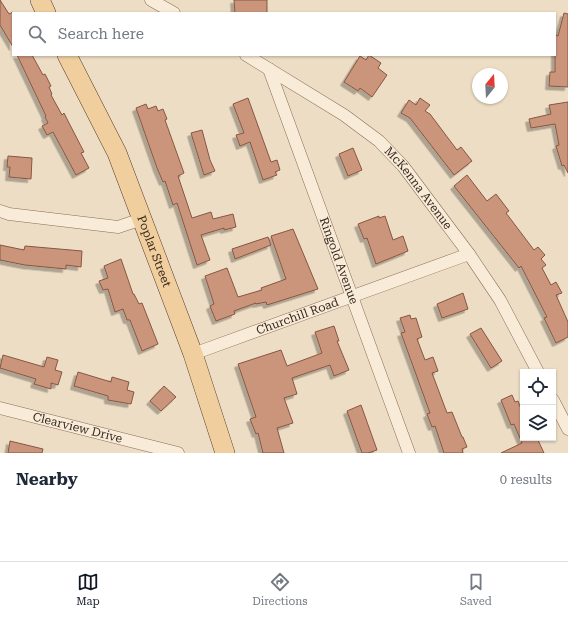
<!DOCTYPE html>
<html lang="en">
<head>
<meta charset="utf-8">
<style>
  body { margin:0; font-family:"Roboto Serif",serif; background:#f2f2f3; color:#1f2937 }
  .controls { position:absolute; right:12px; bottom:12px; display:grid; overflow:hidden; border-radius:0px; box-shadow:0 1px 3px #0004 }
  .controls button { width:36px; height:36px; display:grid; place-items:center; padding:0; border:0; border-bottom:1px solid #e0e1e3; background:#fff; color:#1f2937; font:20px sans-serif }
  .compass { position:absolute; left:472px; top:68px; width:36px; height:36px; border-radius:50%; background:#fff; box-shadow:0 1px 3px #0004; rotate:18deg }
  .list { margin:0; padding:0; list-style:none }
  h2 { display:flex; justify-content:space-between; align-items:center; height:52px; margin:0; padding:0 16px; font-size:17px }
  h2 small { font-size:13px; font-weight:400; color:#747a83 }
  .icon { flex:none; width:22px; height:22px; fill:none; stroke:currentColor; stroke-width:2; stroke-linecap:round; stroke-linejoin:round }
  .map { position:relative; flex:none; width:568px; height:453px; overflow:hidden }
  .search { position:absolute; background:#fff; box-shadow:0 1px 3px #0004; left:12px; right:12px; top:12px; height:44px; display:flex; align-items:center; gap:10px; box-sizing:border-box; padding:0 14px; border-radius:0px; color:#747a83; font-size:15px }
  .sheet { height:108px; background:#fff }
  nav { display:flex; justify-content:space-around; align-items:center; box-sizing:border-box; height:56px; border-top:1px solid #e0e1e3; background:#fff; font-size:11px; color:#747a83 }
  nav a { display:grid; justify-items:center; gap:2px }
  nav .on { color:#111827 }
  .map>svg:first-child { display:block }
</style>
</head>
<body>
<div class="map">
<svg width="568" height="453" viewBox="0 0 568 453">
  <defs>
    <filter id="shadow"><feDropShadow dx="-3.5" dy="3.5" stdDeviation="0" flood-color="#0004"/></filter>
  </defs>
  <rect width="100%" height="100%" fill="#edddc5"/>
  <path fill="#cb957b" stroke="#875641" filter="url(#shadow)" d="M0,0L9,14L13,12V47L0,25Z
    M234,0H267V13H235Z
    M564,13L568,14V87L549,86L550,72H555V35L558,36Z
    M17,55H32L43,75L45,74L51,86L49,87L52,94L51,95L62,115L64,113L69,123L84,152L81,153L89,168L76,175L53,132L47,135L42,126L48,123L45,117L46,116Z
    M369,55L381,63L378,68L387,75L372,97L360,88L358,91L344,82L360,56L366,60Z
    M248,98L271,162L277,160L280,170L275,172L277,175L263,180L250,142L240,146L236,135L244,133L233,104Z
    M420,98L430,105L425,111L430,114L457,150L461,147L472,161L454,175L410,118L401,113L409,100L416,105Z
    M568,102V173L564,165L562,166L556,146L559,145L555,124L531,128L529,119L551,114L549,105Z
    M146,104L148,109L156,106L158,111L163,109L167,119L165,120L184,173L178,176L192,218L211,212L213,219L233,214L236,227L224,230V228L201,235L210,260L197,265L177,203L173,205L165,181L163,182L157,168L136,108Z
    M202,130L210,160L215,171L204,175L191,133Z
    M353,148L362,170L348,176L339,154Z
    M8,156L32,158L31,179L9,177L10,167H7Z
    M467,175L487,201L496,194L509,211L506,213L534,250L538,247L545,255L541,259L546,265L542,268L551,285L556,282L562,293L556,295L568,322V337L556,343L544,318L547,317L521,266L519,268L454,186Z
    M379,216V218L385,216L393,240L403,236L408,251L376,264L367,238L364,239L358,224Z
    M293,229L318,289L267,305L266,302L256,304V303L234,311L235,314L216,321L210,306L214,304L205,276L227,268L238,297L262,290L261,288L286,279L271,236Z
    M268,237L271,245L235,259L232,249Z
    M0,245L24,250L25,246L82,251L81,267L66,265V269L25,265L0,260Z
    M121,259L133,294H134L139,304L142,303L158,344L142,351L130,320H127L123,309L115,312L108,289L103,290L99,281L108,278L104,266Z
    M463,293L468,309L442,318L437,304Z
    M410,315L411,319L416,318L422,337L417,339L425,360L433,357L438,371L432,373L447,413L452,412L462,437H463L467,447L462,449L463,453H444L435,426L432,427L427,414L430,413L401,333L405,332L400,318Z
    M334,326L339,341H337L349,370L334,376L330,365L292,378L297,394L284,398L293,423L277,428L284,453H263L258,433L256,434L250,419L256,417L238,364L281,350L287,366L322,353L315,332Z
    M481,328L502,361L491,368L470,334Z
    M3,355L44,367L47,357L58,360L55,370L62,372L58,385L51,383V389L34,384L36,379L0,368Z
    M78,372L111,382L112,377L129,382L127,390L134,392L131,404L108,400V396L74,386Z
    M164,386L176,397L161,411L150,401Z
    M512,395L515,402L518,401L523,414V438H537L544,453H501L522,443L514,424L511,425L501,400Z
    M361,405L377,450L368,453H362L347,411Z
    M10,441L43,449L42,453H8Z"/>
  <g fill="none" stroke-linecap="round" stroke-linejoin="round">
    <g stroke="#886f5b" stroke-width="13">
      <g id="street">
        <path d="M151,0L174,13"/>
        <path id="s1" d="M246,55L344,115L379,141L403,166L469,254L500,300L538,372"/>
        <path id="s2" d="M269,69L409,453"/>
        <path d="M0,211L9,214L118,227L142,219"/>
        <path id="s3" d="M193,354L469,254"/>
        <path d="M553,400L568,429"/>
        <path id="s4" d="M0,408L178,453"/>
      </g>
    </g>
    <g stroke="#563e2f" stroke-width="20">
      <g id="primary">
        <path d="M40,0L46,13"/>
        <path id="s5" d="M67,55L117,153L193,354L225,453"/>
      </g>
    </g>
    <use href="#street" stroke="#f8ebd8" stroke-width="12"/>
    <use href="#primary" stroke="#f0ce9d" stroke-width="19"/>
  </g>
  <g text-anchor="middle" dominant-baseline="central" stroke-width="3.5" stroke-linejoin="round" paint-order="stroke">
    <g font-size="12" fill="#38291f" stroke="#f5e8d4">
      <text stroke="none"><textPath href="#s1" startOffset="220">McKenna Avenue</textPath></text>
      <text stroke="none"><textPath href="#s5" startOffset="215">Poplar Street</textPath></text>
      <text stroke="none"><textPath href="#s2" startOffset="204">Ringold Avenue</textPath></text>
      <text stroke="none"><textPath href="#s3" startOffset="111">Churchill Road</textPath></text>
      <text stroke="none"><textPath href="#s4" startOffset="80">Clearview Drive</textPath></text>
    </g>
  </g>
</svg>
<div class="controls">
<button><svg class="icon" aria-label="locate" viewBox="0 0 24 24"><circle cx="12" cy="12" r="6"/><path d="M12 2v4M12 18v4M2 12h4M18 12h4"/></svg></button>
<button><svg class="icon" aria-label="layers" viewBox="0 0 24 24"><path d="M12 4l9 5-9 5-9-5zM3 14l9 5 9-5"/></svg></button>
</div>
<svg class="compass" viewBox="-18 -18 36 36"><path d="M0-13l5 13h-10z" fill="#e53935"/><path d="M0 13l5-13h-10z" fill="#747a83"/></svg>
<div class="search"><svg class="icon" aria-label="search" viewBox="0 0 24 24"><circle cx="10" cy="10" r="6"/><path d="M15 15l6 6"/></svg>Search here</div>
</div>
<section class="sheet">
<h2>Nearby<small>0 results</small></h2>
<ul class="list">
</ul>
</section>
<nav>
<a class="on"><svg class="icon" aria-label="map" viewBox="0 0 24 24"><path d="M3 6l6-2 6 2 6-2v14l-6 2-6-2-6 2zM9 4v14M15 6v14"/></svg>Map</a>
<a><svg class="icon" aria-label="directions" viewBox="0 0 24 24"><path d="M12 3l9 9-9 9-9-9zM9 14v-3h6M13 9l2 2-2 2"/></svg>Directions</a>
<a><svg class="icon" aria-label="saved" viewBox="0 0 24 24"><path d="M7 4h10v16l-5-4-5 4z"/></svg>Saved</a>
</nav>
</body>
</html>
